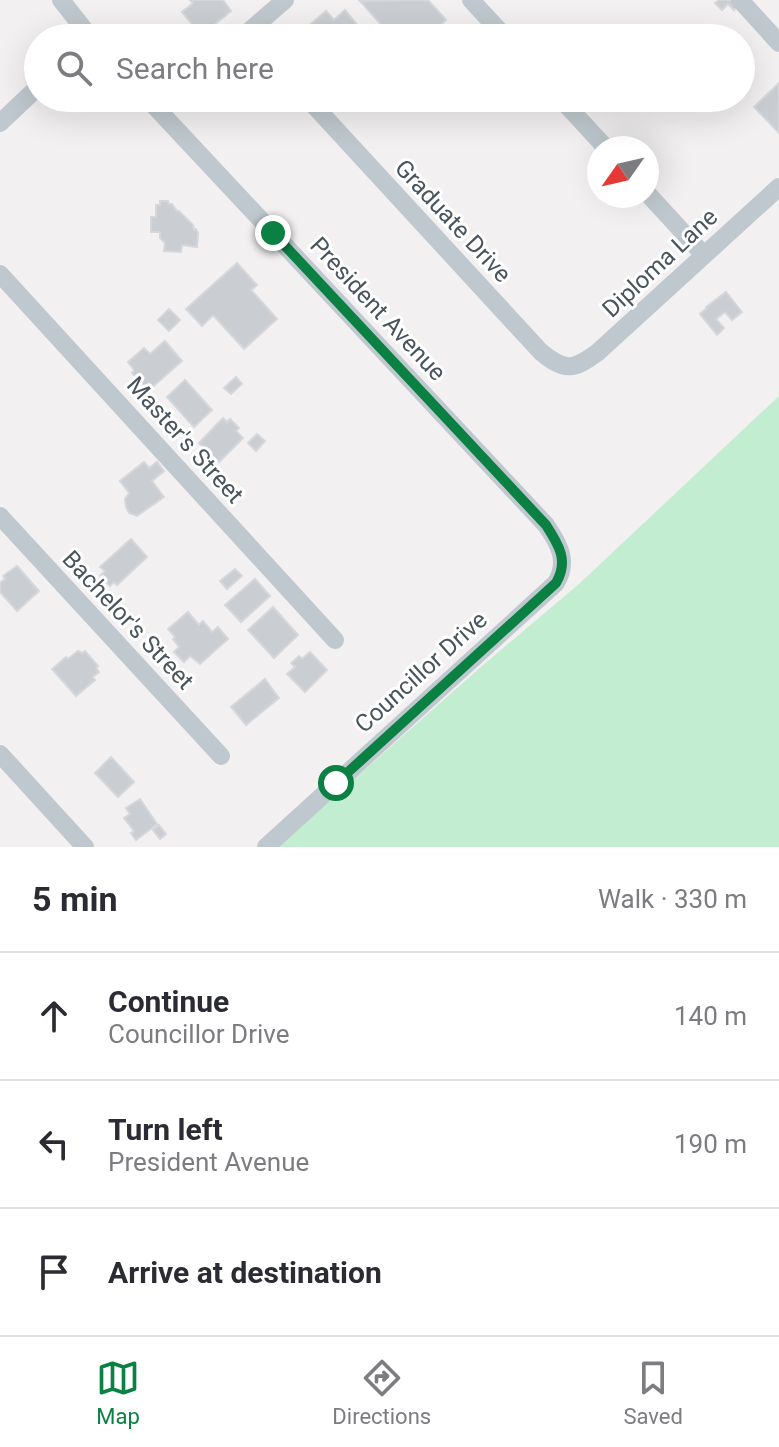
<!DOCTYPE html>
<html lang="en">
<head>
<meta charset="utf-8">
<style>
  body { margin:0; font-family:Roboto,sans-serif; background:#f7f7f7; color:#2b2b33 }
  .compass { position:absolute; left:587px; top:136px; width:72px; height:72px; border-radius:50%; background:#fff; box-shadow:0 8px 32px #0002; rotate:236deg }
  .stop { position:absolute; width:24px; height:24px; margin:-18px; border:6px solid #0b8043; border-radius:50%; background:#fff }
  .stop.end { background:#0b8043; border-color:#fff; box-shadow:0 2px 8px #0008 }
  .list { margin:0; padding:0; list-style:none }
  h2 { display:flex; justify-content:space-between; align-items:center; height:104px; margin:0; padding:0 32px; font-size:34px }
  h2 small { font-size:26px; font-weight:400; color:#7c7c81 }
  .list li { display:grid; grid-template-columns:52px 1fr auto; gap:24px; align-items:center; box-sizing:border-box; height:128px; padding:0 32px; border-top:2px solid #e1e1e2 }
  .list b { display:block; font-size:30px; white-space:nowrap }
  .list p { margin:0; font-size:26px; white-space:nowrap; color:#7c7c81 }
  .list em { font-size:26px; font-style:normal; color:#7c7c81 }
  .icon { flex:none; width:44px; height:44px; fill:none; stroke:currentColor; stroke-width:2; stroke-linecap:round; stroke-linejoin:round }
  .map { position:relative; flex:none; width:779px; height:847px; overflow:hidden }
  .search { position:absolute; background:#fff; box-shadow:0 8px 32px #0002; left:24px; right:24px; top:24px; height:88px; display:flex; align-items:center; gap:20px; box-sizing:border-box; padding:0 28px; border-radius:44px; color:#7c7c81; font-size:30px }
  .sheet { height:488px; background:#fff }
  nav { display:flex; justify-content:space-around; align-items:center; box-sizing:border-box; height:112px; border-top:2px solid #e1e1e2; background:#fff; font-size:22px; color:#7c7c81 }
  nav a { display:grid; justify-items:center; gap:4px }
  nav .on { color:#0b8043 }
  .map>svg:first-child { display:block }
</style>
</head>
<body>
<div class="map">
<svg width="779" height="847" viewBox="0 0 779 847">
  <rect width="100%" height="100%" fill="#f2f0f0"/>
  <path fill="#c2edd0" d="M779,396V847H277L482,666L579,584Z"/>
  <path fill="#cacdd2" stroke="#d5d7db" stroke-width="2" d="M190,0H223L231,11L201,35L182,12L193,3Z
    M428,0L446,20L426,38H393L360,1Z
    M719,0H733L738,6L734,10L728,4L722,10L715,3Z
    M345,10L362,31L354,38H298L297,36L326,11L334,20Z
    M779,83V133L754,107Z
    M160,201H168L169,204H172L177,211H179L193,225L194,230L196,229L198,233L197,247L182,245L181,252L164,251L165,243L160,238V232H151V217H156V205H160Z
    M237,263L257,285L251,290L277,319L244,349L213,315L202,326L186,309Z
    M726,292L742,312L732,320L725,312L716,319L724,328L717,335L700,314L707,308L706,307Z
    M169,309L180,320L169,331L158,320Z
    M165,341L182,361L148,391L132,373L134,370L128,362L144,348L150,354Z
    M236,377L242,384L231,394L224,388Z
    M185,380L212,410L194,427L167,397Z
    M223,418L227,422L230,419L239,428L236,431L243,438L219,462L199,443Z
    M257,434L265,441L256,451L248,443Z
    M144,462L149,468L157,462L164,471L152,481L164,497L137,516L129,513L126,507L125,499L129,493L120,481Z
    M131,539L147,557L117,585L114,582L110,586L100,576L105,571L100,567Z
    M17,566L39,591L17,611L0,592V583L5,579L3,576Z
    M235,569L242,576L227,589L220,581Z
    M255,579L270,596L241,622L225,605Z
    M273,607L298,635L274,658L248,630Z
    M188,612L199,625L203,621L212,632L218,627L228,639L200,664L190,656L184,662L174,652L179,647L173,639L175,637L168,629Z
    M78,651L82,653L85,651L98,666L96,668L99,672L93,677L95,680L76,696L52,669L66,657L68,659Z
    M310,652L327,670L305,692L287,674L295,667L291,663L299,656L302,659Z
    M265,679L279,698L246,725L231,707Z
    M111,757L134,782L118,797L95,773Z
    M140,799L157,824L136,840L131,833L134,831L124,818L130,814L126,808Z
    M159,825L166,834L160,839L153,830Z"/>
  <g fill="none" stroke-linecap="round" stroke-linejoin="round">
    <path stroke="#bfc8ce" stroke-width="18" d="M61,0L91,38
      M471,0L506,38
      M740,0L779,43
      M251,38L247,33L285,0
      M147,98L546,525C559,544 569,561 556,583L266,847
      M307,98L541,352C565,372 574,370 598,352L779,187
      M560,98L606,148
      M0,123L38,87
      M647,193L703,254
      M0,274L335,640
      M0,516L221,756
      M0,754L85,847"/>
  </g>
  <g fill="none" stroke-linecap="round" stroke-linejoin="round">
    <path stroke="#0b8043" stroke-width="10" d="M273,233L546,525C559,545 569,561 556,583L336,783"/>
  </g>
  <g text-anchor="middle" dominant-baseline="central" stroke-width="6" stroke-linejoin="round" paint-order="stroke">
    <g font-size="24" fill="#49545c" stroke="#fff">
      <text transform="translate(453 221) rotate(47)">Graduate Drive</text>
      <text transform="translate(660 263) rotate(-43)">Diploma Lane</text>
      <text transform="translate(378 309) rotate(47)">President Avenue</text>
      <text transform="translate(185 440) rotate(48)">Master's Street</text>
      <text transform="translate(128 620) rotate(47)">Bachelor's Street</text>
      <text transform="translate(421 672) rotate(-42)">Councillor Drive</text>
    </g>
  </g>
</svg>
<svg class="compass" viewBox="-18 -18 36 36"><path d="M0-13l5 13h-10z" fill="#e53935"/><path d="M0 13l5-13h-10z" fill="#7c7c81"/></svg>
<div class="stop" style="left:336px;top:783px"></div>
<div class="stop end" style="left:273px;top:233px"></div>
<div class="search"><svg class="icon" aria-label="search" viewBox="0 0 24 24"><circle cx="10" cy="10" r="6"/><path d="M15 15l6 6"/></svg>Search here</div>
</div>
<section class="sheet">
<h2>5 min<small>Walk · 330 m</small></h2>
<ul class="list">
<li><svg class="icon" aria-label="ahead" viewBox="0 0 24 24"><path d="M12 20V5M6 11l6-6 6 6"/></svg><div><b>Continue</b><p>Councillor Drive</p></div><em>140 m</em></li>
<li><svg class="icon" aria-label="left" viewBox="0 0 24 24"><path d="M17 20v-9H6M10 6l-5 5 5 5"/></svg><div><b>Turn left</b><p>President Avenue</p></div><em>190 m</em></li>
<li><svg class="icon" aria-label="arrive" viewBox="0 0 24 24"><path d="M6 21V4h12l-3 4 3 4H6"/></svg><div><b>Arrive at destination</b></div></li>
</ul>
</section>
<nav>
<a class="on"><svg class="icon" aria-label="map" viewBox="0 0 24 24"><path d="M3 6l6-2 6 2 6-2v14l-6 2-6-2-6 2zM9 4v14M15 6v14"/></svg>Map</a>
<a><svg class="icon" aria-label="directions" viewBox="0 0 24 24"><path d="M12 3l9 9-9 9-9-9zM9 14v-3h6M13 9l2 2-2 2"/></svg>Directions</a>
<a><svg class="icon" aria-label="saved" viewBox="0 0 24 24"><path d="M7 4h10v16l-5-4-5 4z"/></svg>Saved</a>
</nav>
</body>
</html>
